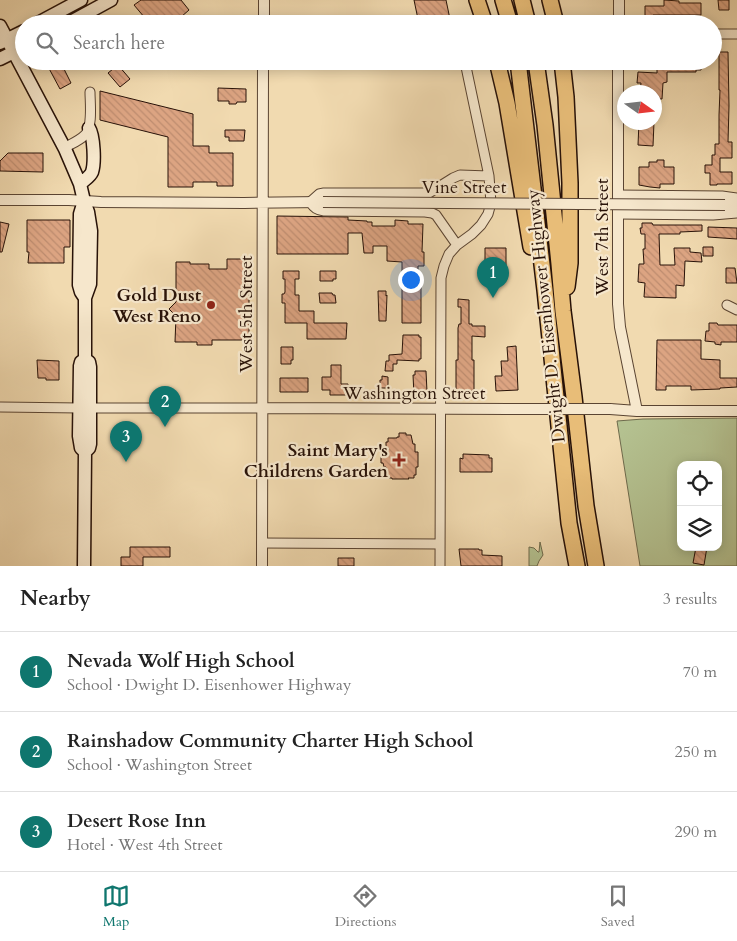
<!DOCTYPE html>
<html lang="en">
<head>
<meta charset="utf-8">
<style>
  body { margin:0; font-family:Cardo,serif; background:#f6f6f6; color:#222 }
  .controls { position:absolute; right:15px; bottom:15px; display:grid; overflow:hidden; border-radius:10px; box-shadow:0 2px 12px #0003 }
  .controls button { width:45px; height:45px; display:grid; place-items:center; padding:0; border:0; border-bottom:1px solid #e0e0e0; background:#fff; color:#222; font:25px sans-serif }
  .compass { position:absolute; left:617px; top:85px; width:45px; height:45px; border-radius:50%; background:#fff; box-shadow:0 2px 12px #0003; rotate:104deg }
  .you { position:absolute; left:410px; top:279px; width:18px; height:18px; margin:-12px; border:4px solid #fff; border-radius:50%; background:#1a73e8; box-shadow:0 0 0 8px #1a73e833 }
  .badge { display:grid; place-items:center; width:32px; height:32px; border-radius:50%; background:#0f766e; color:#fff; font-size:16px; font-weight:700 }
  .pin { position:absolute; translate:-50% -41px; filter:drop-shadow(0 1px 2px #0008) }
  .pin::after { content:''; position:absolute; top:26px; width:18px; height:15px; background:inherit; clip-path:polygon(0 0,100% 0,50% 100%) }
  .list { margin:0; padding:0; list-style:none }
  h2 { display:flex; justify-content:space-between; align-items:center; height:65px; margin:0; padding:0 20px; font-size:21px }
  h2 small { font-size:16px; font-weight:400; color:#767676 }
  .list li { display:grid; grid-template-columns:32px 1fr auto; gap:15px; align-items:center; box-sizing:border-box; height:80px; padding:0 20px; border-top:1px solid #e0e0e0 }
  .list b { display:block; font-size:19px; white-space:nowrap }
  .list p { margin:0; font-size:16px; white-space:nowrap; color:#767676 }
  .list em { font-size:16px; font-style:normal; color:#767676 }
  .icon { flex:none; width:28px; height:28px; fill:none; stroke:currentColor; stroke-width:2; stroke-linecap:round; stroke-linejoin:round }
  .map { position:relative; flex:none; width:737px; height:566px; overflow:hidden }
  .search { position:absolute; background:#fff; box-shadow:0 2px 12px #0003; left:15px; right:15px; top:15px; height:55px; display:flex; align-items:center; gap:12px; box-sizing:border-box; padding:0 18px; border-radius:28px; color:#767676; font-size:19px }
  .sheet { height:305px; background:#fff }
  nav { display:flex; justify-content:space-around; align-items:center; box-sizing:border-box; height:70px; border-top:1px solid #e0e0e0; background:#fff; font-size:14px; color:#767676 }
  nav a { display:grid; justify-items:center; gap:2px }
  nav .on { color:#0f766e }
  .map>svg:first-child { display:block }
</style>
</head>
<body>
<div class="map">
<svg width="737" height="566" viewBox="0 0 737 566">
  <defs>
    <pattern id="grass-tufts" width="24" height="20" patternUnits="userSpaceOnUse" patternTransform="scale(1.25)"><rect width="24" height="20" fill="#b4c190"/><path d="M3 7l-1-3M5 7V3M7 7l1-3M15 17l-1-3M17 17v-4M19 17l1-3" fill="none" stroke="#9ba57b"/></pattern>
    <pattern id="building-back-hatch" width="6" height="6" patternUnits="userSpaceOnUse" patternTransform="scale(1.25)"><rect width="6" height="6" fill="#dca482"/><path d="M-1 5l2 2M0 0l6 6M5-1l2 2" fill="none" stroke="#bd8c6f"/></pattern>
  </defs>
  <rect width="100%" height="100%" fill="#f1dab0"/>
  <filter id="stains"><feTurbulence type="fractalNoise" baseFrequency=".004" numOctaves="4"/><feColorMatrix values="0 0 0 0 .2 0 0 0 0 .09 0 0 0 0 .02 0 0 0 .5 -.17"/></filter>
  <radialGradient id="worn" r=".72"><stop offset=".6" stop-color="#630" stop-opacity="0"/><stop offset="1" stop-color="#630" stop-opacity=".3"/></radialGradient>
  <path fill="url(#grass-tufts)" stroke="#6e6a4c" d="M540,542L543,555L539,561L537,566H529V547L534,548L538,552H539Z"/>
  <path fill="#b4c190" stroke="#6e6a4c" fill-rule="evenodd" d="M737,418V566H640L617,421L643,419ZM681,465H718V547H681Z"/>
  <path fill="url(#building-back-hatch)" stroke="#281208" d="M141,0H181L189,10L173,24H150L134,5Z
    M414,0H446L451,24H419Z
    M664,0L679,1V3H701V15H653V16H645V6H664Z
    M718,0H729V10H719Z
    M719,52H728L729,106L728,142H732V158H720V172H732V184H717V185H710V173H705V165H712V155H715V144H719V115L720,90H719Z
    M45,61H60L71,83L60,89Z
    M657,61H701V70H696V72H667V82L663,83L662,99H654V92H640L641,83H637L638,72L657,73Z
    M118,65L130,79L120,87L108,73Z
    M218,88L246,89V102H237L236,104H229V101H218Z
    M100,91L193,114V146H209V153H233V186H217V182H193V187H168V137L100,120Z
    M639,122H654L653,146L638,145Z
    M225,130H245L244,141H229V137H225Z
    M8,153H43V172L0,171V161Z
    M657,160H664V167H674V184H660V188L650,187L639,185V167H649V162H657Z
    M277,216L348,217V220L367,221V222H372V226H395V220L408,221V224H423L422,252H424V266H418V278H421V323H402V262L387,261V246H373V253H364L362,233H348V254H277Z
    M27,220H70V247H64V263H28L29,252H27Z
    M0,222L9,224L2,252H0Z
    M642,223H652L653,225H702V231L680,232V234H659L660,265H675L674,248H690V252L701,253L702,262L685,261L684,286L676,285V298L644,297L645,283L638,282L639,264H644L643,249H645V234H641L640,228H642Z
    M708,227L737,228V239L708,237Z
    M703,247H713V256H703Z
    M485,248H506V280H485Z
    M227,259H251V273H249V340H212V345H197V342H175L176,316L169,309L176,302V262H190V264H209V269H227Z
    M726,268H735L737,283H726Z
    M283,271H299V279H295V295H299V311H314V323H347L346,339H307V323H285V303H282V294H284L285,292V279H283Z
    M320,271H336V279H333V281H320Z
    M378,291H386V296L387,295L386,321H379Z
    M319,293H332L333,295H335L336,303H320Z
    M458,299L469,300V324H472V326H485V337L472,336V360H474V391H456V360H458V328L459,324H461V307H458Z
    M709,323H717L718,325H737V342H721V345L715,344V342L705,341L706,331H709Z
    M403,335H419V337H421V359H419V361L397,360V364H393V371H385L386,361H389V355L402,354Z
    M657,340H701V359L720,360V378H737V387L720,388V389L691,390V386H666V390H656Z
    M516,346L518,390L496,391L495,376H502L501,361H508L507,347Z
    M281,347H293V360H291V364H281Z
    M37,360L59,361V380H46V378H38Z
    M331,365H341V384H348V395H330V390H322V377H331Z
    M415,371H426L427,392L424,394L414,395L413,375H415Z
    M382,376L388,377V388H380V380H382Z
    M280,378H308V392H280Z
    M399,433H406V435H411L413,444H415V452H418V467H416V475H414V478H408L409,479H392V478H386V467H384L383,463H381V456H384V450H386V442H388V438H397V437H399Z
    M463,454L489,455V458H492V472H460V458L463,459Z
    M130,547H170V557H143V566H121V557H130Z
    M696,547H707L704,565L693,563Z
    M459,549H479V550H482V555L502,556V566H461Z
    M338,558H354V566H338Z"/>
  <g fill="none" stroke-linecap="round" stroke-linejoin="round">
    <g stroke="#5a4432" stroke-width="11">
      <path id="minor" d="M713,34H737
        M64,148C71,144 79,141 85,135C93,127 90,103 90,92
        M618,195L722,196L737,198
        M618,214L713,215L737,213
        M457,245L436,215L432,213L425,212L324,211C317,210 314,208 310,202L319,194L324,193H429L453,178L460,175L489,176
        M727,305L737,310
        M0,407L80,408
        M91,408H262
        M262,543L440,544
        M440,566L441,278L444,266L449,254L457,245L472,234L481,225L488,214L491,203L489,176L465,62"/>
    </g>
    <g stroke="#5a4432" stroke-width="12">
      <path id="tertiary" d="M264,24V0
        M619,24V0
        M618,61V304L620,327L637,411
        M0,200H69L101,202L244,203L323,202
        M725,205H737
        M262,408L527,409
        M610,409L637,411H737
        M262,566L263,61"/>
    </g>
    <g stroke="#281208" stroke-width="15">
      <path id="secondary" d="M36,24L81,0
        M67,24L111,0
        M0,26L65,149L80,184L84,201L88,212L91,231L90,284L85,298V359L89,362L90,367V444L89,448L85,452L84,566
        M0,43L24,31
        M0,59L24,47
        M80,184C84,180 90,177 92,172C95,163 94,136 89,128
        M84,201L80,214L79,285L81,292L85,298
        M85,452L81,448L79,436L80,366L81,362L85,359"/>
    </g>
    <g stroke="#281208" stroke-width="18">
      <path id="motorway" d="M477,0L485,24
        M503,0L510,24
        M522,0L528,24
        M550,0L556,24
        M497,61L507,103L531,247
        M518,61L545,290L569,523L577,566
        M536,61L545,125L559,264L563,311L574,397L586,506L596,566
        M562,61L566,97L570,183V263L567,287"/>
    </g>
    <use href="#minor" stroke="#f6e7cc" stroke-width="9"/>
    <use href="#tertiary" stroke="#f6e7cc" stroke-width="10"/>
    <use href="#secondary" stroke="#f6e7cc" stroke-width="12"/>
    <use href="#motorway" stroke="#e8bd78" stroke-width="15"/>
    <g stroke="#5a4432" stroke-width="12" stroke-linecap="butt">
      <path id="tertiary-bridge" d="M323,202L725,205
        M527,409H610"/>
    </g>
    <use href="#tertiary-bridge" stroke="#f6e7cc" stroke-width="10"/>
  </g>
  <g fill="#8f2418" stroke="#f6e7cc" stroke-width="2">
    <circle cx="211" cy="305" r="5"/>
    <path d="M396.5 452.5h5v5h5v5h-5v5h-5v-5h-5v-5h5z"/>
  </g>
  <g text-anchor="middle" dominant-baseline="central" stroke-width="4.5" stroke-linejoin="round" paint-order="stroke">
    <g font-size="18" fill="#281208" stroke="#f6e7cc">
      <text x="464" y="187">Vine Street</text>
      <text transform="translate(602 237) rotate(-90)">West 7th Street</text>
      <text transform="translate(246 314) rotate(-90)">West 5th Street</text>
      <text transform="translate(546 316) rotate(-96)">Dwight D. Eisenhower Highway</text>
      <text x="414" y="393">Washington Street</text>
    </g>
    <g font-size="18" font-weight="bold" fill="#281208" stroke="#f6e7cc" text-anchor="end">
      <text x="201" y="295">Gold Dust<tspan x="201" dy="21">West Reno</tspan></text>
      <text x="388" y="450">Saint Mary's<tspan x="388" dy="21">Childrens Garden</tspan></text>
    </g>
  </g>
  <rect width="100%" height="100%" filter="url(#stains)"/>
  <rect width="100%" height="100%" fill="url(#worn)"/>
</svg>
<div class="controls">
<button><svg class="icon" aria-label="locate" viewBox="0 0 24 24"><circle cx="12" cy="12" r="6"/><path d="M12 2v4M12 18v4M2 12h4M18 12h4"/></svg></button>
<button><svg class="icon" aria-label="layers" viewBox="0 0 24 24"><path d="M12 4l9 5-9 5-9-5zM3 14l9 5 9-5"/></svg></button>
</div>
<svg class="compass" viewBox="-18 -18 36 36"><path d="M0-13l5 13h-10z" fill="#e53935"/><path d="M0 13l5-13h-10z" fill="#767676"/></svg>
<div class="you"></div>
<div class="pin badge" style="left:493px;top:298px">1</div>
<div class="pin badge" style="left:165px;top:427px">2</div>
<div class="pin badge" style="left:126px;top:462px">3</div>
<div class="search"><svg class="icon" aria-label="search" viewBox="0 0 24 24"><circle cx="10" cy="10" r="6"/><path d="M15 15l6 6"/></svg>Search here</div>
</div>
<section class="sheet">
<h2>Nearby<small>3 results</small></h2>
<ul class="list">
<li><span class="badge">1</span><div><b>Nevada Wolf High School</b><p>School · Dwight D. Eisenhower Highway</p></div><em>70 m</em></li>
<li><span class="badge">2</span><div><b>Rainshadow Community Charter High School</b><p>School · Washington Street</p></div><em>250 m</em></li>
<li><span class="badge">3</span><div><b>Desert Rose Inn</b><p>Hotel · West 4th Street</p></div><em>290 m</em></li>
</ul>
</section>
<nav>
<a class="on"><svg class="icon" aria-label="map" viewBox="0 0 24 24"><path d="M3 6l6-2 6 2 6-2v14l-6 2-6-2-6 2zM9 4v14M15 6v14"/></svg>Map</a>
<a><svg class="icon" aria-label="directions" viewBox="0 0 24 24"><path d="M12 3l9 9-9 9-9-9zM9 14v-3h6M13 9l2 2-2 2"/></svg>Directions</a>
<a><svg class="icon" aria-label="saved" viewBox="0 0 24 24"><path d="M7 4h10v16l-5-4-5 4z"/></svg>Saved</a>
</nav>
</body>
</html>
